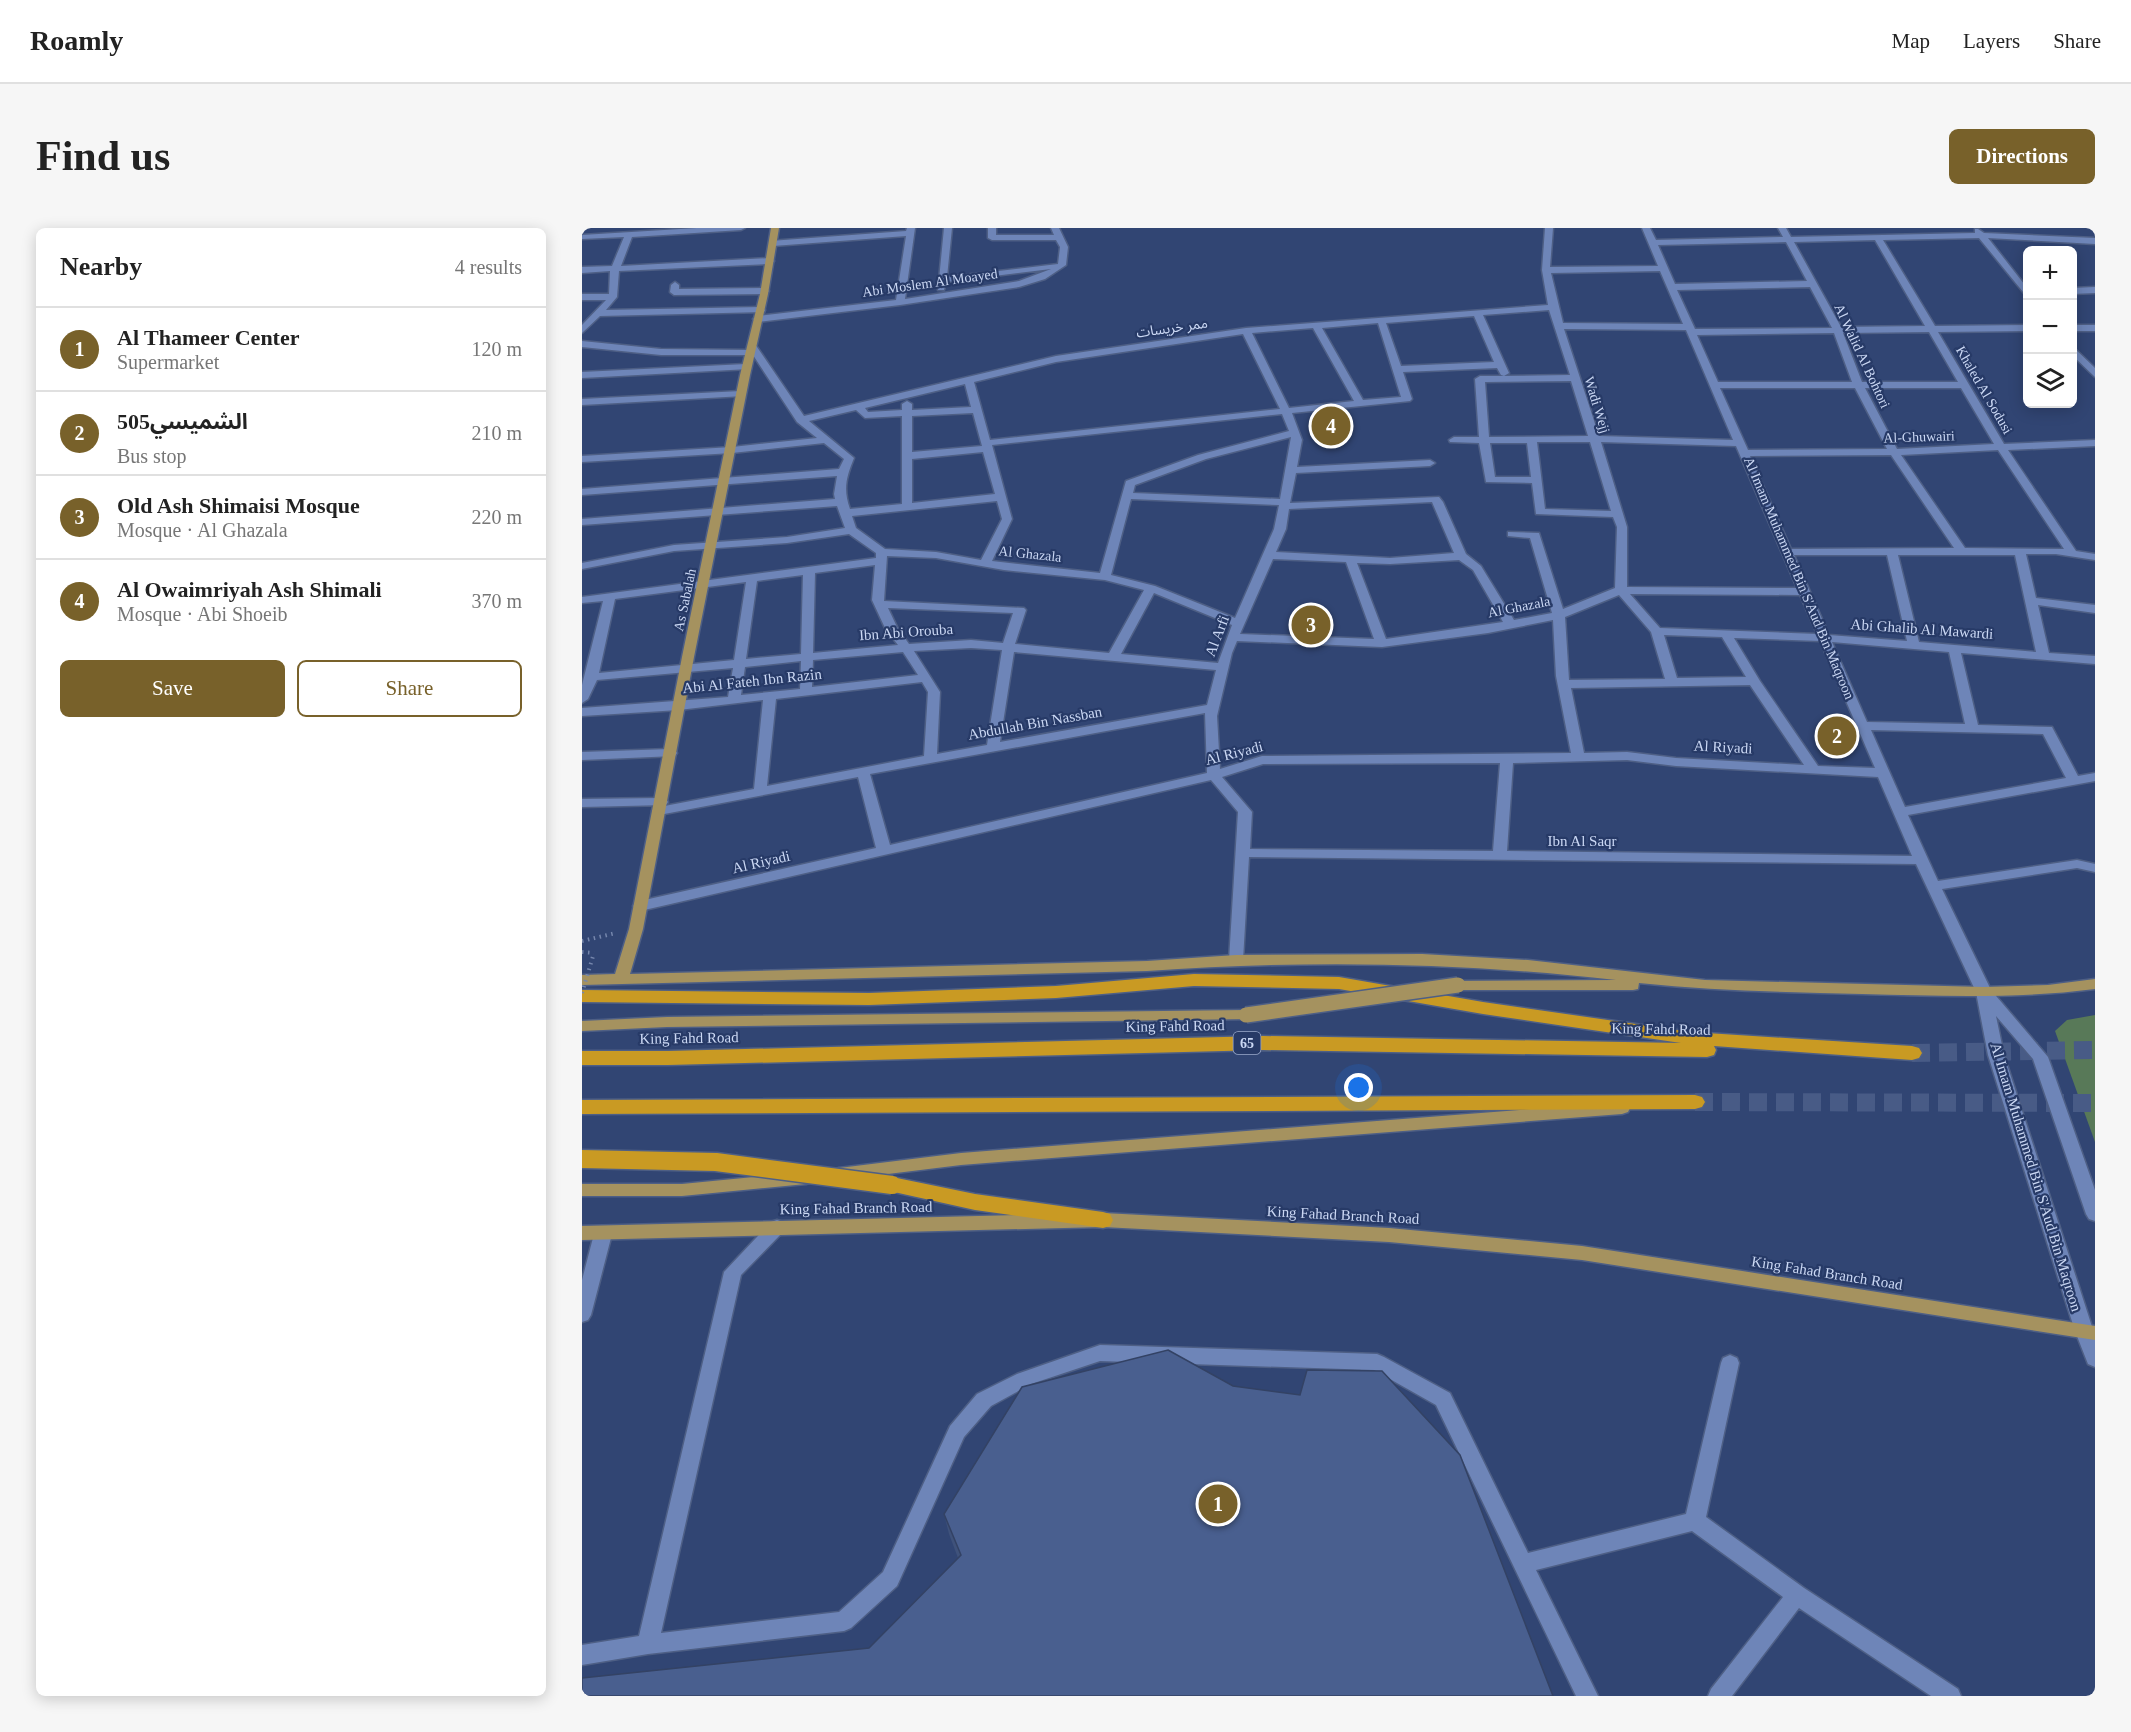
<!DOCTYPE html>
<html lang="en">
<head>
<meta charset="utf-8">
<style>
  body { margin:0; font-family:"Times New Roman","Noto Sans Arabic",serif; background:#f6f6f6; color:#222 }
  .controls { position:absolute; right:18px; top:18px; display:grid; overflow:hidden; border-radius:9px; box-shadow:0 3px 15px #0003 }
  .controls button { width:54px; height:54px; display:grid; place-items:center; padding:0; border:0; border-bottom:2px solid #e0e0e0; background:#fff; color:#222; font:30px sans-serif }
  .you { position:absolute; left:777px; top:860px; width:21px; height:21px; margin:-15px; border:4px solid #fff; border-radius:50%; background:#1a73e8; box-shadow:0 0 0 9px #1a73e833 }
  .badge { display:grid; place-items:center; width:39px; height:39px; border-radius:50%; background:#78612a; color:#fff; font-size:20px; font-weight:700 }
  .pin { position:absolute; translate:-50% -50%; border:3px solid #fff; box-shadow:0 2px 6px #0006 }
  .list { margin:0; padding:0; list-style:none }
  h2 { display:flex; justify-content:space-between; align-items:center; height:78px; margin:0; padding:0 24px; font-size:26px }
  h2 small { font-size:20px; font-weight:400; color:#767676 }
  .list li { display:grid; grid-template-columns:39px 1fr auto; gap:18px; align-items:center; box-sizing:border-box; height:84px; padding:0 24px; border-top:2px solid #e0e0e0 }
  .list b { display:block; font-size:22px; white-space:nowrap }
  .list p { margin:0; font-size:20px; white-space:nowrap; color:#767676 }
  .list em { font-size:20px; font-style:normal; color:#767676 }
  .actions { display:flex; gap:12px; padding:18px 24px }
  .actions a { flex:1; padding:14px 0; border:2px solid #78612a; border-radius:9px; text-align:center; font-size:21px; color:#78612a }
  .actions .main { background:#78612a; color:#fff }
  .icon { flex:none; width:33px; height:33px; fill:none; stroke:currentColor; stroke-width:2; stroke-linecap:round; stroke-linejoin:round }
  .map { position:relative; flex:none; width:1513px; height:1468px; overflow:hidden; border-radius:9px }
  header { display:flex; align-items:center; gap:36px; box-sizing:border-box; height:84px; padding:0 30px; background:#fff; border-bottom:2px solid #e0e0e0 }
  header strong { font-size:28px }
  nav { display:flex; gap:33px; margin-inline-start:auto; font-size:21px }
  .intro { display:flex; align-items:center; justify-content:space-between; box-sizing:border-box; height:144px; padding:0 36px }
  h1 { margin:0; font-size:42px }
  .button { padding:15px 27px; border-radius:9px; background:#78612a; color:#fff; font-size:21px; font-weight:700 }
  main { display:flex; gap:36px; padding:0 36px }
  aside { flex:1; background:#fff; border-radius:9px; box-shadow:0 3px 15px #0003 }
  .map>svg:first-child { display:block }
</style>
</head>
<body>
<header>
<strong>Roamly</strong>
<nav><a>Map</a><a>Layers</a><a>Share</a></nav>
</header>
<div class="intro"><h1>Find us</h1><a class="button">Directions</a></div>
<main>
<aside>
<h2>Nearby<small>4 results</small></h2>
<ul class="list">
<li><span class="badge">1</span><div><b>Al Thameer Center</b><p>Supermarket</p></div><em>120 m</em></li>
<li><span class="badge">2</span><div><b>الشميسي505</b><p>Bus stop</p></div><em>210 m</em></li>
<li><span class="badge">3</span><div><b>Old Ash Shimaisi Mosque</b><p>Mosque · Al Ghazala</p></div><em>220 m</em></li>
<li><span class="badge">4</span><div><b>Al Owaimriyah Ash Shimali</b><p>Mosque · Abi Shoeib</p></div><em>370 m</em></li>
</ul>
<div class="actions"><a class="main">Save</a><a>Share</a></div>
</aside>
<div class="map">
<svg width="1513" height="1468" viewBox="0 0 1513 1468">
  <rect width="100%" height="100%" fill="#314573"/>
  <path fill="#587958" d="M1513,787V914L1473,803L1485,792Z"/>
  <g fill="none" stroke-linecap="round" stroke-linejoin="round">
    <path stroke="#485b86" stroke-width="18" stroke-dasharray="18 9" stroke-linecap="butt" d="M1330,825L1513,822
      M1113,874L1513,875"/>
    <g stroke="#4e5f85" stroke-width="3">
      <path id="minor" d="M115,0H163L159,2L50,9L39,38L188,30L192,33L188,36L37,43L35,69L24,82L179,79L183,82L182,84L18,88L0,105V97L24,72H0V66H27L28,43L0,45V39L30,38L42,9L0,11V7Z
        M325,0H333L323,71L437,53L469,41L364,54L362,62H356L362,0H370L365,49L476,36L478,19L474,12H410L406,10V0H414V7H472L469,0H477L486,19L484,37L463,51L437,59L318,77L176,94L171,91L176,88L314,72L324,8L191,18L188,17V13L324,3Z
        M963,0H971L968,39L1076,38L1060,0H1068L1074,12L1201,9L1196,0H1204L1209,9L1393,5V1H1396L1402,5L1513,10V16L1406,10L1446,61V70L1397,10L1301,12L1353,98L1446,97V103L1356,104L1422,216L1513,212V218L1426,222L1494,323L1513,326V332L1474,326H1444L1454,370L1513,377V385L1456,377L1467,425L1513,428V436L1379,425L1396,497L1470,499L1496,548L1513,545V553L1326,587L1356,653L1495,632L1513,636V644L1495,640L1360,661L1409,762L1466,829L1513,962V993L1507,991L1504,986L1451,831L1414,788L1422,827L1513,1108V1139L1506,1136L1493,1103L1406,827L1394,764L1334,636L667,629L661,732L654,737L647,732L656,584L629,552L58,683L51,678L58,673L294,620L276,549L77,587L72,586L70,583L72,580L172,561L181,472L97,482L0,488V480L146,469L151,440L15,452L6,471L0,475V457L21,373L0,375V369L294,330V325L267,306L205,315L92,323L0,341V335L92,317L205,309L263,300L255,278L0,297V291L253,271L252,266L255,248L0,267V261L257,241L262,231L242,215L150,225L0,234V228L150,219L235,210L215,194L171,127H79L0,119V113L79,121L168,122L167,116H173L222,188L474,128L664,100L966,77L960,42ZM1293,12L1343,98L1259,99L1212,14ZM1204,14L1225,53L1093,56L1076,17ZM1078,43L1101,96L981,95L969,45ZM1228,59L1250,100L1113,101L1095,62ZM967,82L988,147L922,148L927,145L901,87ZM892,88L912,134L819,138L804,95ZM796,95L819,169L781,172L740,100ZM731,100L772,173L707,180L670,105ZM982,101L1104,102L1151,212L1017,208ZM1347,104L1376,154H1280L1261,105ZM1252,105L1270,154H1136L1115,107ZM661,106L698,181L408,212L392,154L474,134ZM915,140L919,147L922,148H898L893,151L897,209H872L867,212L868,214L897,215L904,254L950,255L954,286L1031,289L1035,299L1033,360L981,381L957,305L926,304V308L948,310L970,385L932,392L899,338L884,326L861,274L857,269L708,275L714,245L848,238L853,235L848,232L715,239L720,212L710,185L828,173L830,171L821,144ZM989,153L1006,208L907,209L903,154ZM383,156L389,179L330,182V176L325,173L320,176V182L286,184L283,180ZM1138,160H1273L1305,221L1166,222ZM1283,160H1379L1412,216L1315,221ZM274,182L283,190L320,188V276L268,281C261,261 264,250 272,230L227,193ZM391,185L400,218L330,224V188ZM700,186L707,203L616,227L544,253L518,345L410,333L430,291L410,217ZM709,209L698,271L551,265L553,257L624,231ZM955,214H1008L1029,283L963,281ZM1019,214L1154,218L1215,360L1045,359V299ZM908,215H945L949,249H913ZM1416,222L1482,321L1383,320L1319,227ZM401,224L413,266L330,275V231ZM1309,227L1372,320L1209,321L1168,228ZM549,271L697,277L692,301L653,390L573,358L529,347ZM415,273L420,291L399,332L354,324L303,321L274,300L270,288ZM850,274L872,325L808,330L694,324L704,301L707,281ZM1212,327H1305L1325,413L1247,407ZM1316,327H1433L1454,424L1337,414ZM305,328L354,330L422,342L523,352L562,362L527,425L433,416L444,382L442,380L302,373ZM691,331L764,334L792,411L658,406ZM877,332L891,342L921,394L804,411L775,335L808,336ZM293,337L290,372L303,400L316,417L231,425L233,345ZM221,347L219,426L164,431L175,353ZM164,354L152,432L17,445L33,371ZM572,365L650,397L636,435L539,426ZM1048,366L1218,367L1235,406L1078,400ZM1037,367L1069,404L1083,451L987,452L983,389ZM306,380L431,385L421,415L389,412L327,416L315,399ZM971,392L974,448L989,525L680,528L638,541L635,488L650,425L655,413L800,419L906,405ZM1082,407L1140,409L1164,449L1095,450ZM1152,410L1238,413L1293,540L1236,538L1178,453ZM1250,414L1367,424L1383,496L1285,494ZM389,420L420,422L405,517L355,526L358,464L332,423ZM321,424L336,447L230,459L231,432ZM432,424L634,442L625,477L418,514ZM219,433L218,461L159,467L163,439ZM340,454L346,464L342,528L185,558L194,471ZM1168,457L1222,537L1094,530L1045,524L1002,525L989,460ZM623,485L625,545L308,617L288,546ZM1289,502L1461,506L1484,550L1323,579ZM1045,532L1094,538L1296,549L1330,628L925,623L931,535ZM918,535L911,623L668,621L670,584L640,549L681,536Z
        M93,54L97,57V61L183,60L187,63L183,66L92,67L88,64L89,57Z
        M1513,59V65L1490,66V60Z
        M1490,97H1513V103H1490Z
        M1490,118L1513,140V149L1490,127Z
        M164,136L167,137V141L0,150V144Z
        M159,163L162,164V168L0,177V171Z
        M88,521L93,522L95,525L93,528L0,532V524Z
        M79,570L84,571L86,574L84,577L0,579V571Z
        M195,992L201,994L204,999L201,1004L159,1047L79,1405L257,1384L301,1344L368,1198L395,1166L435,1146L518,1117L795,1126L802,1129L868,1165L946,1325L1104,1286L1139,1135L1141,1130L1148,1127L1155,1130L1157,1135L1124,1289L1222,1360L1376,1461L1379,1468H1349L1217,1380L1150,1468H1126L1129,1461L1201,1369L1110,1303L954,1342L1016,1468H994L854,1177L792,1142L518,1133L449,1156L409,1178L382,1209L315,1358L269,1400L262,1403L66,1426L0,1437V1417L57,1408L142,1044L189,994Z
        M21,999L27,1001L30,1006L9,1087L6,1092L0,1094V1052L12,1006L15,1001Z"/>
    </g>
    <g stroke="#4e5f85" stroke-width="3">
      <path id="major" d="M189,0H197L186,66L168,147L112,429L61,701L48,746L565,733L654,727L840,726L946,732L1123,752L1402,759L1466,757L1513,751V761C1435,771 1359,768 1280,766C1206,764 1132,763 1057,755L1056,761L1051,762H876L871,761L868,757L871,753L1034,752C876,734 723,732 565,743L0,757V747L33,746L47,701L100,429L158,147L178,66Z
        M664,782L669,783L672,787L669,791L85,799L0,803V793L85,789Z
        M1040,874L1046,876L1048,880L1046,884L1040,886L379,937L257,952L251,950L249,946L251,942L257,940L379,925Z
        M224,944L230,946L232,950L230,954L224,956L100,968H0V956H100Z
        M521,985L807,1000L1000,1018L1513,1098V1112L1000,1032L807,1014L521,999L0,1012V998Z"/>
    </g>
    <g stroke="#4e5f85" stroke-width="3">
      <path id="highway" d="M612,746L757,749L901,774L1109,804L1330,818L1337,820L1340,825L1337,830L1330,832L1132,818L1134,822L1132,827L1125,829L681,822L86,837H0V823H86L681,808L1099,815L901,786L757,761L612,758L474,770L287,777L0,774V762L287,765L474,758Z
        M1113,867L1120,869L1123,874L1120,879L1113,881L0,886V872Z
        M310,949L393,966L521,984L528,986L531,992L528,998L521,1000L393,982L303,962L300,957L303,952Z"/>
    </g>
    <path stroke="#7586ac" stroke-width="4" stroke-dasharray="1.5 4.5" stroke-linecap="butt" d="M0,713L34,705
      M0,724L12,725"/>
    <use href="#minor" fill="#6e85b8" fill-rule="evenodd"/>
    <use href="#major" fill="#a5925f" fill-rule="evenodd"/>
    <use href="#highway" fill="#c99a23" fill-rule="evenodd"/>
    <g stroke="#4e5f85" stroke-width="18" stroke-linecap="butt">
      <path id="major-bridge" d="M664,787L876,757"/>
    </g>
    <g stroke="#4e5f85" stroke-width="21" stroke-linecap="butt">
      <path id="highway-bridge" d="M0,931L134,934L310,957"/>
    </g>
    <path stroke="#7586ac" stroke-width="4" stroke-dasharray="1.5 4.5" stroke-linecap="butt" d="M0,765L12,725"/>
    <use href="#major-bridge" stroke="#a5925f" stroke-width="15"/>
    <use href="#highway-bridge" stroke="#c99a23" stroke-width="18"/>
  </g>
  <path fill="#3f527b" d="M800,1143L287,1420L376,1330L367,1306L362,1286L651,1158L718,1167Z"/>
  <path fill="#495f8f" stroke="#334264" stroke-width="1.5" d="M586,1122L651,1158L718,1167L725,1142L800,1143L878,1227L971,1468H0V1450L287,1420L379,1327L362,1286L440,1159Z"/>
  <g text-anchor="middle" dominant-baseline="central" stroke-width="4.5" stroke-linejoin="round" paint-order="stroke">
    <g font-size="14" fill="#cbd8f4" stroke="#273a67">
      <text transform="translate(348 55) rotate(-8)">Abi Moslem Al Moayed</text>
      <text transform="translate(590 100) rotate(-8)">ممر خريسات</text>
      <text transform="translate(1280 128) rotate(65)">Al Walid Al Bohtori</text>
      <text transform="translate(1402 162) rotate(60)">Khaled Al Sodusi</text>
      <text transform="translate(1015 177) rotate(73)">Wadi Wejj</text>
      <text transform="translate(1337 209) rotate(-2)">Al-Ghuwairi</text>
      <text transform="translate(448 326) rotate(6)">Al Ghazala</text>
      <text transform="translate(1217 350) rotate(67)">Al Imam Muhammed Bin S'Aud Bin Maqroon</text>
      <text transform="translate(103 372) rotate(-78)">As Sabalah</text>
      <text transform="translate(937 379) rotate(-11)">Al Ghazala</text>
    </g>
    <rect fill="#273a67" stroke="#9aa9ca" stroke-width="1.5" x="651.5" y="804" width="27" height="22" rx="4.5"/>
    <g font-size="14" font-weight="bold" fill="#cbd8f4">
      <text x="665" y="815">65</text>
    </g>
    <g font-size="15" fill="#cbd8f4" stroke="#273a67">
      <text transform="translate(1340 401) rotate(4)">Abi Ghalib Al Mawardi</text>
      <text transform="translate(324 404) rotate(-4)">Ibn Abi Orouba</text>
      <text transform="translate(635 408) rotate(-69)">Al Arfi</text>
      <text transform="translate(170 453) rotate(-6)">Abi Al Fateh Ibn Razin</text>
      <text transform="translate(453 495) rotate(-10)">Abdullah Bin Nassban</text>
      <text transform="translate(1141 519) rotate(3)">Al Riyadi</text>
      <text transform="translate(652 525) rotate(-14)">Al Riyadi</text>
      <text x="1000" y="613">Ibn Al Saqr</text>
      <text transform="translate(179 634) rotate(-13)">Al Riyadi</text>
      <text transform="translate(593 798) rotate(-1)">King Fahd Road</text>
      <text transform="translate(1079 801) rotate(1)">King Fahd Road</text>
      <text transform="translate(107 810) rotate(-1)">King Fahd Road</text>
      <text transform="translate(1454 949) rotate(73)">Al Imam Muhammed Bin S'Aud Bin Maqroon</text>
      <text transform="translate(274 980) rotate(-1)">King Fahad Branch Road</text>
      <text transform="translate(761 987) rotate(3)">King Fahad Branch Road</text>
      <text transform="translate(1245 1045) rotate(9)">King Fahad Branch Road</text>
    </g>
  </g>
</svg>
<div class="controls">
<button>+</button>
<button>−</button>
<button><svg class="icon" aria-label="layers" viewBox="0 0 24 24"><path d="M12 4l9 5-9 5-9-5zM3 14l9 5 9-5"/></svg></button>
</div>
<div class="you"></div>
<div class="pin badge" style="left:636px;top:1276px">1</div>
<div class="pin badge" style="left:1255px;top:508px">2</div>
<div class="pin badge" style="left:729px;top:397px">3</div>
<div class="pin badge" style="left:749px;top:198px">4</div>
</div>
</main>
</body>
</html>
